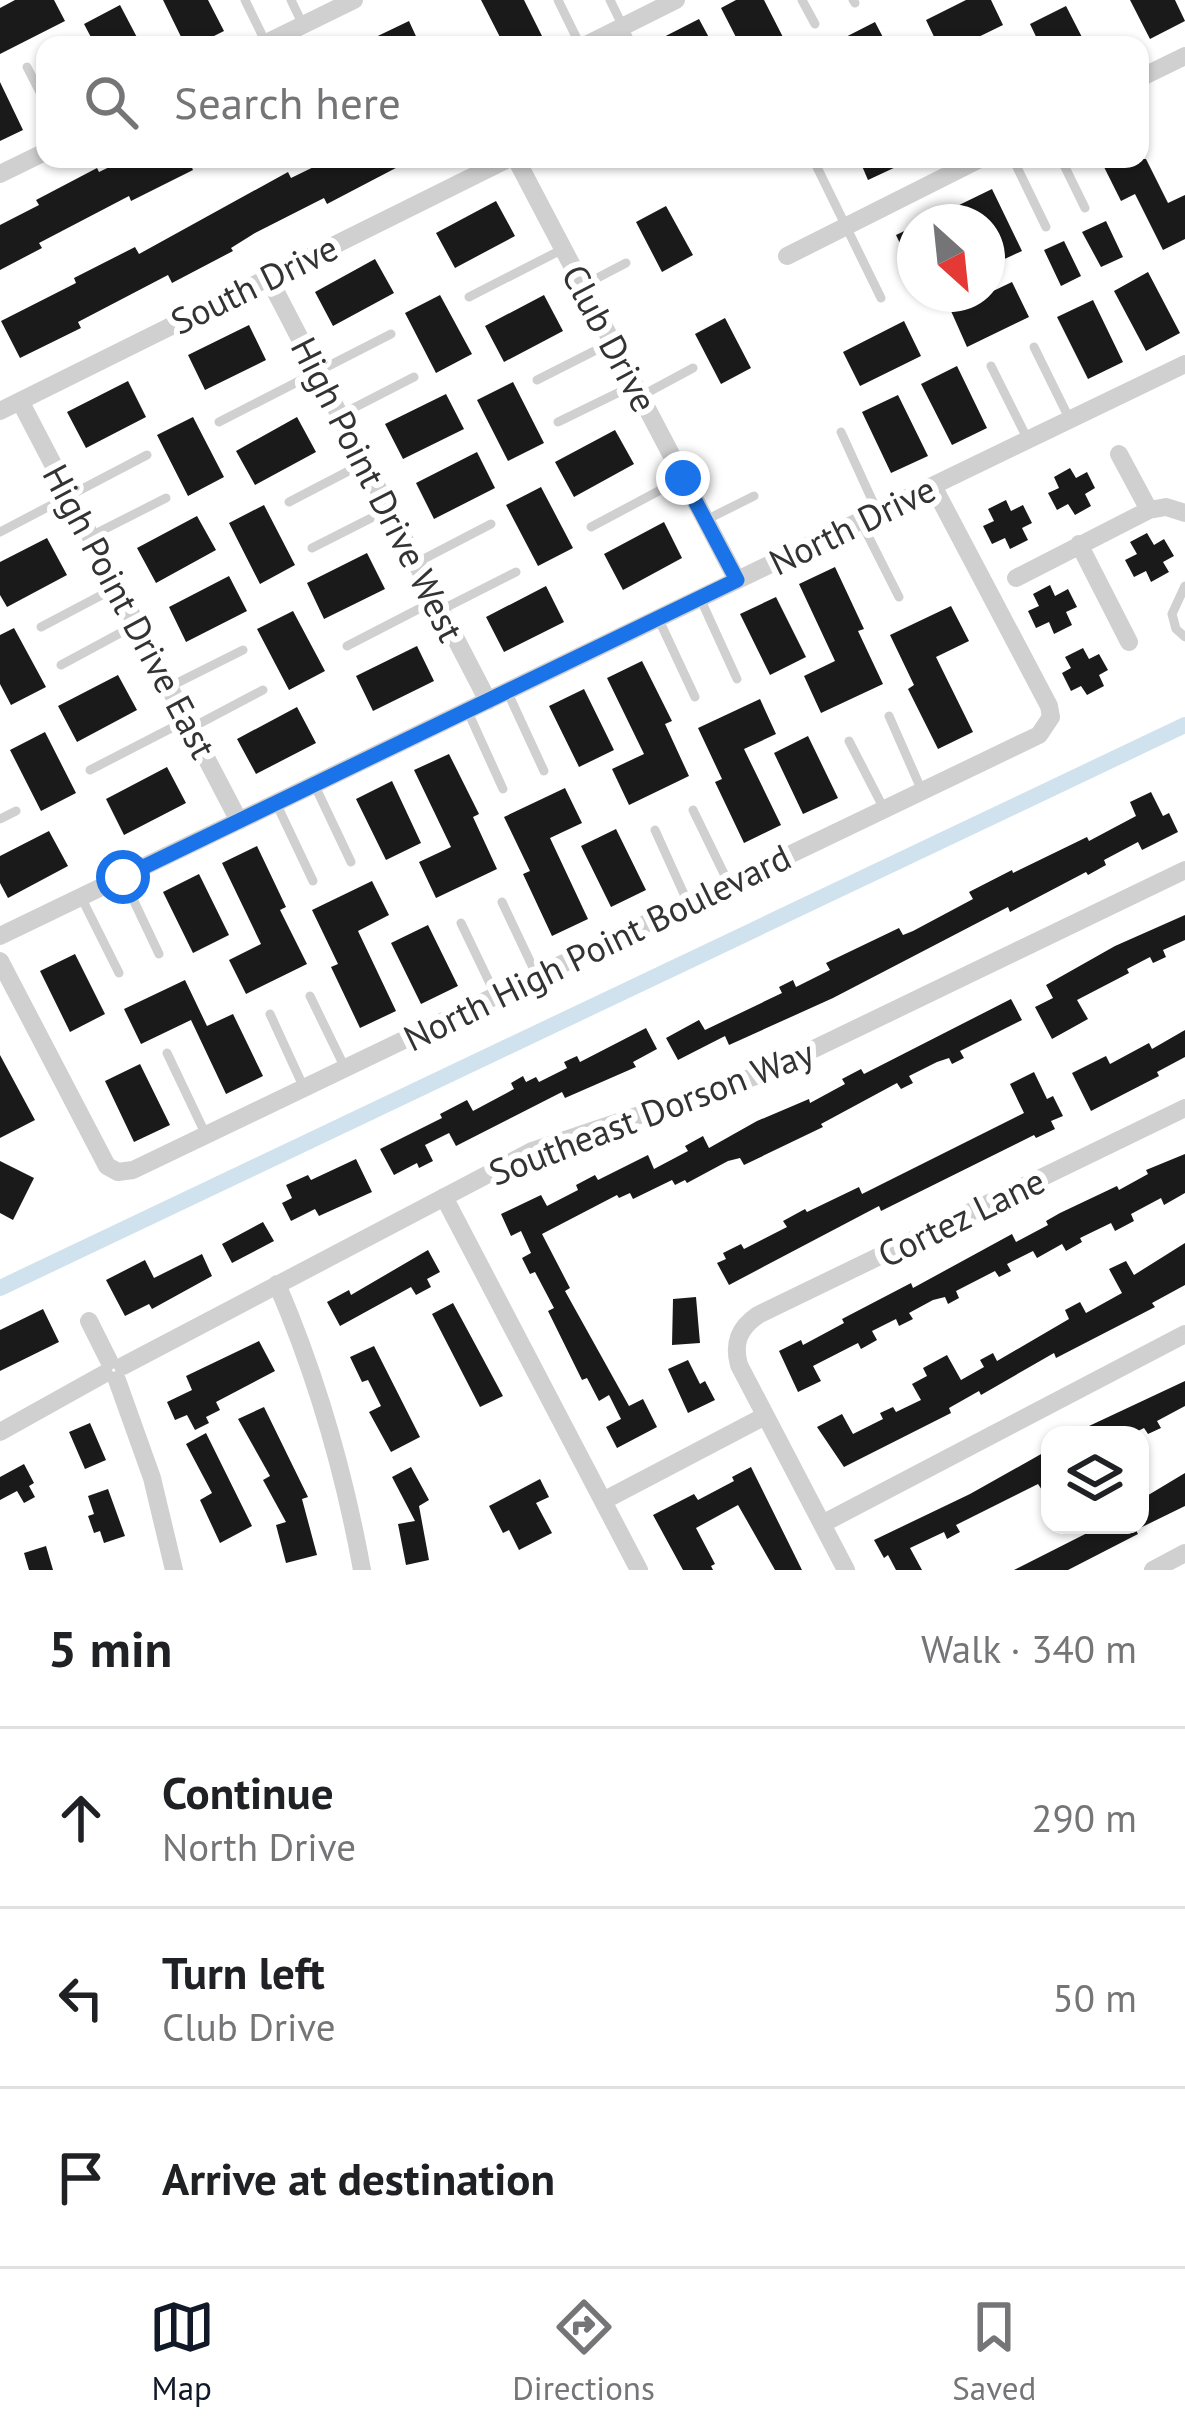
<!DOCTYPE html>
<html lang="en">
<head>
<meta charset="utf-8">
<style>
  body { margin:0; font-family:"PT Sans",sans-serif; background:#f6f6f6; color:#202124 }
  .controls { position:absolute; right:36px; bottom:36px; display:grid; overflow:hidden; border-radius:24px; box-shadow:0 3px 9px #0004 }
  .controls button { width:108px; height:108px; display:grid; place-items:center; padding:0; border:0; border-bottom:3px solid #e0e0e0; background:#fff; color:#202124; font:60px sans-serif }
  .compass { position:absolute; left:897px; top:204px; width:108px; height:108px; border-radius:50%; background:#fff; box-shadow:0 3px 9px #0004; rotate:153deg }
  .stop { position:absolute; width:36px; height:36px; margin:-27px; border:9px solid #1a73e8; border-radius:50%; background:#fff }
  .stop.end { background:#1a73e8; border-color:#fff; box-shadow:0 3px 12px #0008 }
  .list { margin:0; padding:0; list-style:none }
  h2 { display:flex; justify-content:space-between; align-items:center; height:156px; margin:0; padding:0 48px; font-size:51px }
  h2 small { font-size:39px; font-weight:400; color:#757577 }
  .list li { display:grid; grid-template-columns:78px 1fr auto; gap:36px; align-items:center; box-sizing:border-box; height:180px; padding:0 48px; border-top:3px solid #e0e0e0 }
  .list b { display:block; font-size:45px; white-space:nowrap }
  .list p { margin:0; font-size:39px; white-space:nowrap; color:#757577 }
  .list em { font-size:39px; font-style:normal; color:#757577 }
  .icon { flex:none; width:66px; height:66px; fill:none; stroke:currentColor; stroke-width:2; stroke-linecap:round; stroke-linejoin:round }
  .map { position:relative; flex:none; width:1185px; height:1570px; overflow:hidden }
  .search { position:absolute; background:#fff; box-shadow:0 3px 9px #0004; left:36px; right:36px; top:36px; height:132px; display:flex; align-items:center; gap:30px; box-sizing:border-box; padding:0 42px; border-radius:24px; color:#757577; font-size:45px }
  .sheet { height:696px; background:#fff }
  nav { display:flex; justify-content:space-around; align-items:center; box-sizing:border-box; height:168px; border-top:3px solid #e0e0e0; background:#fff; font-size:33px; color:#757577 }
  nav a { display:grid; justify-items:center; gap:6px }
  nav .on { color:#111827 }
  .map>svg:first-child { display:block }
</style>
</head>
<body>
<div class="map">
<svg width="1185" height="1570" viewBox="0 0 1185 1570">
  <rect width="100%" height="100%" fill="#fff"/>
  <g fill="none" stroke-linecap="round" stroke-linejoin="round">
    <path stroke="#cfe2ee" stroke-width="16" d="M0,1288L1185,725"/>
  </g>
  <path fill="#1a1a1a" d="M15,0H54L65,21L0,54V8Z
    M163,0H208L224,31L196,45H185Z
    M481,0H524L542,36L525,45H504Z
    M736,0H764L787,45H740L721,8Z
    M966,0H991L1003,25L962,45H938L926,20Z
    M1130,0H1175L1185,21L1150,39Z
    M120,5L141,45H95L84,24Z
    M1066,6L1086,45H1040L1030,24Z
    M699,19L713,45H648Z
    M409,21L420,45H359Z
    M875,22L887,45H830Z
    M0,82L23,130L0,141Z
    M126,159H188L193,170L131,201L129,196L39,243L42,248L0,270V225L39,205L36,200L97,168L99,172Z
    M330,159H413L327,204L324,198L255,233L231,248L233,251L172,283L168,275L78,322L81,328L20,358L1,321L76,283L74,278L135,247L139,254L288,172L291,178Z
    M859,159H913L868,180Z
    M1100,159H1146L1168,203L1185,195V239L1163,250L1135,194L1121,201Z
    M992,189L1022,251L987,267V222H962L955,207Z
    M496,201L515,236L455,268L436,233Z
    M666,206L693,255L662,272L636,222Z
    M1106,221L1123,257L1101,267L1082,232Z
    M915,226V275L896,235Z
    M1064,241L1081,276L1061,286L1044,250Z
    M375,259L394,293L333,326L315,292Z
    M1148,272L1180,333L1146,351L1114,291Z
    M1012,282L1029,317L967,347L951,311Z
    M440,295L472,354L436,373L405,313Z
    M544,295L563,331L504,362L485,326Z
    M1093,300L1123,362L1088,379L1057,317Z
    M725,318L751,368L721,384L695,334Z
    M904,321L921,356L860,386L843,352Z
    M249,325L266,360L205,390L188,355Z
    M957,366L987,428L952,445L921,384Z
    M128,381L146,417L86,448L67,412Z
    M513,382L544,443L508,461L477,400Z
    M446,394L464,429L403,459L385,424Z
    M898,395L928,456L891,473L862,412Z
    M193,417L224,477L188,496L157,435Z
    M297,417L316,452L255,485L236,451Z
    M615,430L634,464L574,497L555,462Z
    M477,452L495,488L434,519L416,483Z
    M1070,468L1076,478L1087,472L1095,488L1085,494L1091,506L1075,515L1068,504L1057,510L1048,493L1059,488L1054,477Z
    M541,487L573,548L538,566L506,505Z
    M1006,500L1011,511L1023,505L1032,523L1022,528L1028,540L1010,549L1005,538L992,544L983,526L994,521L988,509Z
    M264,505L295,565L260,584L229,523Z
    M197,516L216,550L156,583L137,548Z
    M664,522L682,558L623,590L604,554Z
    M1147,533L1154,545L1164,539L1174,556L1163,562L1169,572L1151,582L1146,571L1134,577L1125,560L1137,554L1130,542Z
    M47,538L67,575L7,607L0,595V562Z
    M367,553L385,589L324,619L307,583Z
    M835,567L864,629L858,631L883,684L821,713L804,676L835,661L799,584Z
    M229,576L247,611L186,642L169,607Z
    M1050,585L1055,596L1068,589L1077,607L1066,612L1072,625L1054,634L1049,622L1036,628L1028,611L1039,606L1033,594Z
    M546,586L564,622L504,652L486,617Z
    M776,597L806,657L770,675L740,614Z
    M951,606L969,641L936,657L973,732L938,749L908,689L914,685L890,635Z
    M293,611L325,671L289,690L257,629Z
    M14,628L46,687L11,705L0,684V635Z
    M417,646L434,681L373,711L356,676Z
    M1083,648L1089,659L1099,654L1108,670L1099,675L1104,686L1087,695L1081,686L1071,691L1062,673L1071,668L1065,657Z
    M642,661L672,721L665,724L689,776L629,805L612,769L644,754L607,678Z
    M118,675L137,710L77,742L58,706Z
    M584,689L614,750L579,767L549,706Z
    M760,699L776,734L744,749L781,825L744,843L715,782L722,779L698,728Z
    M297,707L316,743L256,774L237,739Z
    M45,732L76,793L41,811L10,750Z
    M808,736L838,798L803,814L774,753Z
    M449,754L479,814L473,817L497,869L436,898L419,862L451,847L414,770Z
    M167,767L186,803L124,835L106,799Z
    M392,781L421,843L386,860L356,799Z
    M565,788L582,823L550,838L588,919L552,936L523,874L530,871L504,817Z
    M1151,792L1163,816L1169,813L1178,832L1142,850L1138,842L1104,860L1106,865L1088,875L1086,872L1010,912L1008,907L833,998L729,1045L725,1036L678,1060L666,1038L699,1020L705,1030L782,993L779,987L793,980L796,987L830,970L826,963L899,928L903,935L913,931L973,899L969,892L1012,870L1013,873L1087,837L1089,841L1136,816L1130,802Z
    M616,829L646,890L611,907L581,846Z
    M49,831L68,866L8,898L0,883V856Z
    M257,846L286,907L280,910L307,964L246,994L229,960L261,944L222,863Z
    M199,874L229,935L193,953L163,892Z
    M372,881L389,915L358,931L396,1011L360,1028L331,967L338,964L312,910Z
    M1185,915V940L1163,950L1166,957L1153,963L1150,957L1127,969L1129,973L1077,1000L1088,1019L1052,1039L1035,1007L1053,998L1046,985L1115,946Z
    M428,925L458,986L421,1004L391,943Z
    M75,954L105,1014L70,1032L40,971Z
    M185,980L207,1026L233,1014L263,1076L226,1094L191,1020L141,1044L124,1009Z
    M1011,999L1022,1020L960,1051L964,1058L952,1064L949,1058L937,1062L909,1076L913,1083L901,1089L897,1083L821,1124L823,1127L744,1165L740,1158L728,1161L687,1183L685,1180L675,1185L672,1180L633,1199L630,1193L619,1198L617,1195L542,1234L570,1288L565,1291L629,1406L643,1399L657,1427L617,1448L606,1427L621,1419L609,1395L599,1401L587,1378L582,1380L548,1311L554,1308L535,1272L530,1274L522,1258L531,1253L521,1231L511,1236L501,1214L541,1195L547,1206L578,1190L576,1185L595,1175L598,1180L648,1155L654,1169L688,1151L685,1146L703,1136L709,1148L757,1121L809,1099L810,1103L845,1084L842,1079L861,1069L864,1074Z
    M646,1028L657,1049L633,1062L636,1067L565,1098L562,1092L456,1146L449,1133L425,1145L433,1161L419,1168L417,1163L394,1175L380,1149L442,1118L440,1114L467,1100L473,1111L514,1089L511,1083L523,1076L526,1082L536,1077L539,1082L567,1068L564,1062L577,1056L580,1062Z
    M1185,1030V1057L1157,1072L1159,1076L1091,1111L1072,1073L1106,1056L1110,1064L1149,1043L1152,1049Z
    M0,1055L35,1120L0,1138Z
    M140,1064L170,1125L134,1142L105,1081Z
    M1034,1072L1047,1099L1053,1096L1063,1116L1051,1121L1055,1129L1036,1138L1034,1135L881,1211L879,1206L729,1285L717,1263L726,1259L723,1253L741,1244L744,1249L787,1227L783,1221L805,1209L807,1212L859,1187L862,1194L1024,1113L1010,1084Z
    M1185,1154V1193L1164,1205L1161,1198L1131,1214L1134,1221L1115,1231L1111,1223L1080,1238L1082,1242L1066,1251L1062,1244L1037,1258L1033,1251L1007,1264L1011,1271L999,1277L995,1271L956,1291L959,1298L948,1304L945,1297L933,1300L909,1313L913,1319L899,1326L896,1319L872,1331L877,1340L861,1349L858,1343L813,1366L821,1381L798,1392L779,1351L801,1340L803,1345L844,1323L842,1319L911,1283L913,1288L1012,1234L1016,1242L1048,1225L1046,1221L1060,1213L1117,1186L1119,1190L1148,1174L1146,1170Z
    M356,1159L372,1192L319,1216L315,1209L291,1221L282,1203L292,1198L286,1185L308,1175L311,1180Z
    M0,1161L34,1178L13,1220L0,1213Z
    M263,1222L274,1241L232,1263L222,1244Z
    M1185,1243V1285L1152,1303L1155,1307L1056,1358L1054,1353L981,1395L979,1391L949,1408L951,1413L844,1467L817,1427L842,1414L853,1434L883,1419L880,1413L893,1407L896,1412L921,1400L912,1384L927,1376L923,1368L947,1355L961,1380L984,1367L980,1360L993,1353L997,1361L1069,1319L1065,1310L1080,1302L1086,1313L1122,1293L1109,1269L1126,1261L1134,1275Z
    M428,1250L440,1272L427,1279L431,1287L416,1295L411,1287L340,1326L327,1302L349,1290L351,1295Z
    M202,1254L212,1276L152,1309L149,1304L125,1316L106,1280L145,1260L154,1278Z
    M696,1297L700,1343L672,1345L673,1299Z
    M453,1303L503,1396L480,1407L432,1314Z
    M43,1309L59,1342L0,1371V1330Z
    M259,1341L275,1371L216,1402L220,1410L206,1417L209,1423L195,1430L187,1415L175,1420L167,1402L192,1390L186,1376Z
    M374,1346L420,1437L391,1452L369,1412L381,1406L368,1380L362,1382L350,1357Z
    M688,1360L700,1384L705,1381L715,1400L688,1413L668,1369Z
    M1185,1381V1406L1157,1421L1161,1428L1148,1434L1144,1428L1130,1435H1094L1089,1426Z
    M264,1407L308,1497L302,1499L317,1555L286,1563L276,1525L286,1522L263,1480L270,1476L238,1419Z
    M90,1423L106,1460L85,1469L69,1432Z
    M206,1433L252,1526L220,1543L200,1500L212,1493L186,1444Z
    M1050,1449V1485L1042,1490L1038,1484L956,1525L960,1532L947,1539L944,1532L910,1548L922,1570H896L888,1555L884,1558L874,1540L970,1494Z
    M24,1464L34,1483L29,1486L35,1497L24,1503L17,1491L0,1500V1477Z
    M411,1467L429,1500L419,1506L429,1560L406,1565L398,1524L415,1521L392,1477Z
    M751,1467L802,1570H775L738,1505L696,1528L715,1564L711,1566L713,1570H683L653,1515L694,1494L698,1500L734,1481L732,1477Z
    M1185,1473V1506L1140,1528V1500Z
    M540,1479L549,1497L536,1503L552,1533L519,1550L509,1530L503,1533L489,1506Z
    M108,1489L125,1536L104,1543L100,1531L94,1533L88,1516L94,1514L88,1496Z
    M1103,1525H1133L1138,1534L1068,1570H1014Z
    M46,1546L53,1570H29L24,1553Z"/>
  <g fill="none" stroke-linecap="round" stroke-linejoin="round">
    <path stroke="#d0d0d0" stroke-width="9" d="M245,0L266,43
      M291,0L303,25
      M558,0L580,45
      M610,0L632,45
      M802,0L815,24
      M853,0L855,3
      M27,67L45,102
      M813,159L881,298
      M1013,159L1046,227
      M1061,159L1085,208
      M582,286L626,263
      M469,297L563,249
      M1034,347L1070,420
      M991,366L1028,440
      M537,380L612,342
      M641,396L693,368
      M340,415L414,377
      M219,422L391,334
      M558,422L634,385
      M841,432L878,513
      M289,502L364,463
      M706,520L754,496
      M861,522L899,597
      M591,527L683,478
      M0,532L147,455
      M91,536L166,498
      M312,548L389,509
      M416,563L491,524
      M1185,586L1172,614L1176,629L1185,637
      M700,598L737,679
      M441,610L516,572
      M659,620L695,697
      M41,627L117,587
      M347,646L436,600
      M61,665L137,624
      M169,687L243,650
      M507,691L544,771
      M468,712L503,789
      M889,716L922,791
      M191,728L263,690
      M849,741L884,809
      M90,770L187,720
      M315,786L351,862
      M276,803L313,881
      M693,810L729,884
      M0,819L16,811
      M655,830L688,903
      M123,878L159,954
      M81,897L119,973
      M502,902L537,976
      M461,923L496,996
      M310,996L345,1068
      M270,1014L304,1088
      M167,1053L206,1135"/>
    <path stroke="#d0d0d0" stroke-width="18" d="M262,45L354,0
      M586,45L676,0
      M1140,78L1185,56
      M516,159L737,580
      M0,174L45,152
      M787,256L980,159
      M268,277L488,701
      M20,401L239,821
      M0,411L508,159
      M1119,454L1149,510
      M1079,544L1129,642
      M1016,578L1149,510L1166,507L1185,513
      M0,936L1185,364
      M0,961L107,1166L118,1172L133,1170L1039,735L1051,717L1049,706L933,486
      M444,1197L639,1570
      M277,1284C317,1377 344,1471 362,1570
      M89,1321L109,1361
      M123,1366L532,1151L762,1074L1185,870
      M117,1380L152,1478L174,1570
      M0,1432L104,1374
      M603,1501L765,1416
      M822,1524L1185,1334
      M846,1570L739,1365C733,1343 739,1328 758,1315L1185,1108
      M1153,1570L1185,1553"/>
  </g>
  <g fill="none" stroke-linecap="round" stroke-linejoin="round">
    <path stroke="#1a73e8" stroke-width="15" d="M123,877L737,580L683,478"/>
  </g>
  <g text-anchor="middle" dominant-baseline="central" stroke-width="12" stroke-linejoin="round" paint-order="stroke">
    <g font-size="36" fill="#333" stroke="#fff">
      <text transform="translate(254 284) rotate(-26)">South Drive</text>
      <text transform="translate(610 338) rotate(62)">Club Drive</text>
      <text transform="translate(378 489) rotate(63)">High Point Drive West</text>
      <text transform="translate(852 525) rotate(-26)">North Drive</text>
      <text transform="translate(130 611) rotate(62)">High Point Drive East</text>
      <text transform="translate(597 947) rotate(-26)">North High Point Boulevard</text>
      <text transform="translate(651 1112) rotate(-21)">Southeast Dorson Way</text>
      <text transform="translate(961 1217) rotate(-26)">Cortez Lane</text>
    </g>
  </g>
</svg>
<div class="controls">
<button><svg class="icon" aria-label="layers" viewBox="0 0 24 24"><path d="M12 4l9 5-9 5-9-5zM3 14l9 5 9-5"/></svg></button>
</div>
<svg class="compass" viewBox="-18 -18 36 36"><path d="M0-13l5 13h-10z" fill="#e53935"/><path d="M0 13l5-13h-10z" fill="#757577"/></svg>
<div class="stop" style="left:123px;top:877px"></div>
<div class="stop end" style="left:683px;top:478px"></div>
<div class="search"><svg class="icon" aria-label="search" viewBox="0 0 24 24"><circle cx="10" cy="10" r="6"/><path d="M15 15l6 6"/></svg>Search here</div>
</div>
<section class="sheet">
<h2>5 min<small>Walk · 340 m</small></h2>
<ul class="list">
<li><svg class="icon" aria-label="ahead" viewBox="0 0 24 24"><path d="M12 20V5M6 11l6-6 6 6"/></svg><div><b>Continue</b><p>North Drive</p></div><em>290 m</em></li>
<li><svg class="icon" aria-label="left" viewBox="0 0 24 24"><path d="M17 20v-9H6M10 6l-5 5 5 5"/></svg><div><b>Turn left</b><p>Club Drive</p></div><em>50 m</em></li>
<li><svg class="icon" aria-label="arrive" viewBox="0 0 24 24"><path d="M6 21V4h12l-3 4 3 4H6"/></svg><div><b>Arrive at destination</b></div></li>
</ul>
</section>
<nav>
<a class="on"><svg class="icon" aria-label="map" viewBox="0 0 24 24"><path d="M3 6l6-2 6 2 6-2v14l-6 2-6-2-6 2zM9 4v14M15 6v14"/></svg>Map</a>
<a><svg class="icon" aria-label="directions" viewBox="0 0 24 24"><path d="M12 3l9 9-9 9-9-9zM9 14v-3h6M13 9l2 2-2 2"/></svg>Directions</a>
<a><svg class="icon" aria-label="saved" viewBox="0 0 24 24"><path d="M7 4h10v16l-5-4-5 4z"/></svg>Saved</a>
</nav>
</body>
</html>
